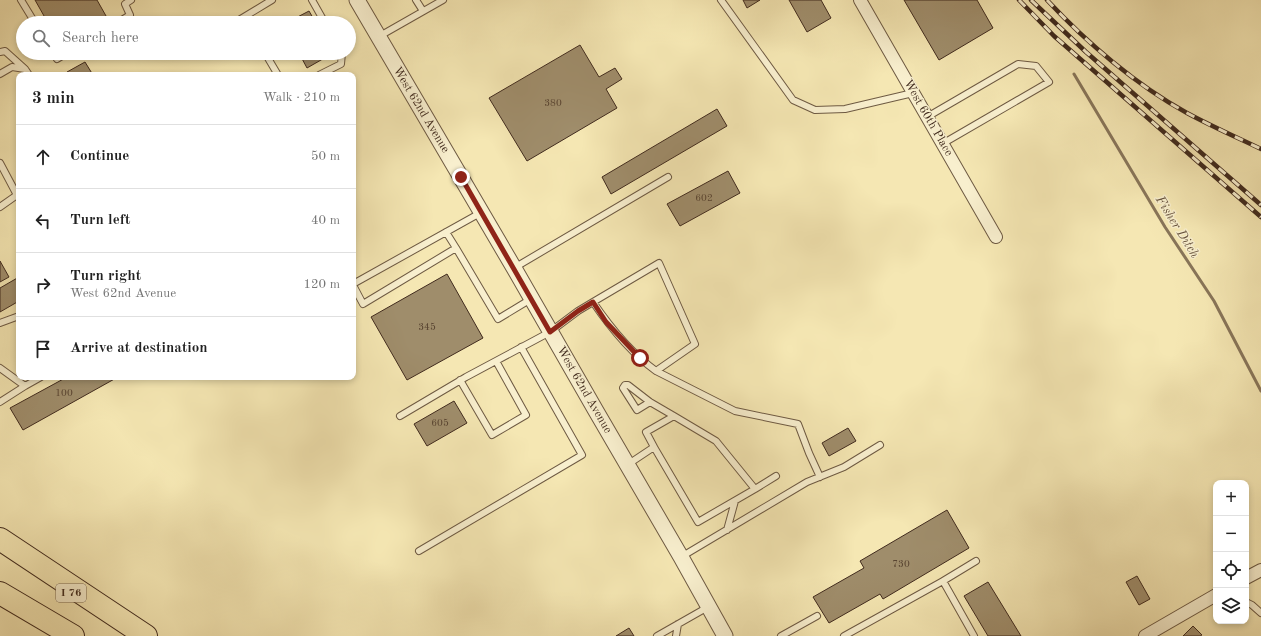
<!DOCTYPE html>
<html lang="en">
<head>
<meta charset="utf-8">
<style>
  body { margin:0; font-family:"Old Standard TT",serif; background:#f2f2f2; color:#222 }
  .controls { position:absolute; right:12px; bottom:12px; display:grid; overflow:hidden; border-radius:8px; box-shadow:0 2px 6px #0003 }
  .controls button { width:36px; height:36px; display:grid; place-items:center; padding:0; border:0; border-bottom:1px solid #e0e0e0; background:#fff; color:#222; font:20px sans-serif }
  .stop { position:absolute; width:12px; height:12px; margin:-9px; border:3px solid #8f2418; border-radius:50%; background:#fff }
  .stop.end { background:#8f2418; border-color:#fff; box-shadow:0 1px 4px #0008 }
  .list { margin:0; padding:0; list-style:none }
  h2 { display:flex; justify-content:space-between; align-items:center; height:52px; margin:0; padding:0 16px; font-size:17px }
  h2 small { font-size:13px; font-weight:400; color:#767676 }
  .list li { display:grid; grid-template-columns:26px 1fr auto; gap:12px; align-items:center; box-sizing:border-box; height:64px; padding:0 16px; border-top:1px solid #e0e0e0 }
  .list b { display:block; font-size:15px; white-space:nowrap }
  .list p { margin:0; font-size:13px; white-space:nowrap; color:#767676 }
  .list em { font-size:13px; font-style:normal; color:#767676 }
  .icon { flex:none; width:22px; height:22px; fill:none; stroke:currentColor; stroke-width:2; stroke-linecap:round; stroke-linejoin:round }
  .map { position:relative; flex:none; width:1261px; height:636px; overflow:hidden }
  .search { position:absolute; background:#fff; box-shadow:0 2px 6px #0003; left:16px; top:16px; width:340px; height:44px; display:flex; align-items:center; gap:10px; box-sizing:border-box; padding:0 14px; border-radius:22px; color:#767676; font-size:15px }
  .panel { position:absolute; background:#fff; box-shadow:0 2px 6px #0003; left:16px; top:72px; width:340px; height:308px; border-radius:8px }
  .map>svg:first-child { display:block }
</style>
</head>
<body>
<div class="map">
<svg width="1261" height="636" viewBox="0 0 1261 636">
  <rect width="100%" height="100%" fill="#f5e7b3"/>
  <filter id="stains"><feTurbulence type="fractalNoise" baseFrequency=".005" numOctaves="4"/><feColorMatrix values="0 0 0 0 .2 0 0 0 0 .09 0 0 0 0 .02 0 0 0 .5 -.17"/></filter>
  <radialGradient id="worn" r=".72"><stop offset=".6" stop-color="#630" stop-opacity="0"/><stop offset="1" stop-color="#630" stop-opacity=".3"/></radialGradient>
  <g fill="none" stroke-linecap="round" stroke-linejoin="round">
    <path stroke="#887559" stroke-width="3" d="M1074,74L1165,227L1214,301L1261,391"/>
  </g>
  <path fill="#9f8d6b" stroke="#412b1e" d="M35,0H97L110,23H48Z
    M743,0H760L747,8Z
    M789,0H821L831,18L807,32Z
    M904,0H977L993,28L939,60Z
    M309,11L316,23H286Z
    M580,45L599,77L615,68L622,79L606,89L617,108L527,161L489,98Z
    M299,53H326L328,56L307,68Z
    M85,62L93,75H68L67,72Z
    M717,109L727,126L611,194L602,177Z
    M728,171L740,193L680,226L667,204Z
    M0,261L9,277L0,282Z
    M447,274L483,338L407,380L371,317Z
    M19,277V301L0,312V288Z
    M67,377H118L23,430L10,408Z
    M454,401L467,423L427,446L414,424Z
    M848,428L856,441L829,456L822,443Z
    M947,510L969,548L883,599L880,594L829,623L813,597L864,568L860,561Z
    M1137,576L1150,599L1139,605L1126,582Z
    M988,582L1021,636H988L964,596Z
    M1193,626L1202,635L1200,636H1183Z
    M629,628L634,636H616Z"/>
  <g fill="none" stroke-linecap="round" stroke-linejoin="round">
    <g stroke="#6e5a43" stroke-width="8">
      <path id="service" d="M21,0L35,23
        M312,0L325,23
        M416,0L423,11
        M721,0L793,100L815,110L845,109L913,93
        M117,23L130,15L125,4L131,0
        M234,23L272,0
        M378,37L443,0
        M0,52L5,51L25,69
        M53,53L57,59L67,53
        M265,53L278,75
        M0,74L12,67L25,69L29,75
        M319,75L341,64L342,53
        M927,117L1018,64L1036,66L1049,82L942,144
        M0,163L17,195L0,207
        M446,232L456,248
        M514,268L668,177
        M353,284L482,212
        M353,285L363,304L456,248L498,319L531,299
        M0,323L19,316
        M0,368L25,386L0,402
        M656,371L735,411L798,424L809,453L820,477
        M460,380L492,435L526,415L496,361
        M25,386L41,377
        M400,416L466,377L550,332L578,311L593,302C610,327 631,353 656,371L695,344L659,263L593,302
        M654,447L698,522L755,489L716,441L674,416
        M627,465L654,447L646,432L674,416L650,402L628,385H625L623,388L637,410L650,402
        M755,489L776,476
        M727,530L735,501
        M419,551L582,455L521,347
        M681,557L807,482L844,467L880,445
        M943,581L976,561
        M1246,602L1252,605L1261,613
        M657,636L708,607
        M676,636L678,624
        M781,636L817,616
        M844,636L943,581L974,636"/>
    </g>
    <g stroke="#6e5a43" stroke-width="14">
      <path id="minor" d="M860,0L996,237
        M1246,578L1261,570
        M1145,636L1216,595"/>
    </g>
    <g stroke="#6e5a43" stroke-width="17">
      <path id="tertiary" d="M357,0L514,268L596,411L681,557L725,636"/>
    </g>
    <g stroke="#412b1e" stroke-width="24">
      <path id="motorway" d="M0,539L146,636
        M0,593L73,636"/>
    </g>
    <use href="#service" stroke="#f8efce" stroke-width="6"/>
    <use href="#minor" stroke="#f8efce" stroke-width="12"/>
    <use href="#tertiary" stroke="#f8efce" stroke-width="15"/>
    <use href="#motorway" stroke="#f5e7b3" stroke-width="22"/>
    <g stroke="#412b1e" stroke-width="4.5">
      <path id="rail" d="M1019,0L1054,36L1261,217
        M1031,0L1086,52L1261,205
        M1047,0C1086,42 1136,85 1187,113C1211,126 1236,137 1261,149"/>
    </g>
    <use href="#rail" stroke="#f8efce" stroke-width="3" stroke-dasharray="9" stroke-linecap="butt"/>
  </g>
  <g fill="none" stroke-linecap="round" stroke-linejoin="round">
    <path stroke="#8f2418" stroke-width="5" d="M461,177L550,332L578,311L593,302L606,322L640,358"/>
  </g>
  <g text-anchor="middle" dominant-baseline="central" stroke-width="3" stroke-linejoin="round" paint-order="stroke">
    <g font-size="10" fill="#584431">
      <text x="553" y="103">380</text>
      <text x="704" y="198">602</text>
      <text x="427" y="327">345</text>
      <text x="64" y="393">100</text>
      <text x="440" y="423">605</text>
      <text x="901" y="564">730</text>
    </g>
    <rect fill="#f8efce" stroke="#786653" stroke-width="1" x="56" y="584" width="30" height="18" rx="3"/>
    <g font-size="11" font-weight="bold" fill="#412b1e">
      <text x="71" y="593">I 76</text>
    </g>
    <g font-size="12" fill="#412b1e" stroke="#f8efce">
      <text transform="translate(421 110) rotate(59)">West 62nd Avenue</text>
      <text transform="translate(928 118) rotate(60)">West 60th Place</text>
      <text transform="translate(584 390) rotate(60)">West 62nd Avenue</text>
    </g>
    <g font-size="13" font-style="italic" fill="#65503b" stroke="#f8efce">
      <text transform="translate(1177 227) rotate(58)">Fisher Ditch</text>
    </g>
  </g>
  <rect width="100%" height="100%" filter="url(#stains)"/>
  <rect width="100%" height="100%" fill="url(#worn)"/>
</svg>
<div class="controls">
<button>+</button>
<button>−</button>
<button><svg class="icon" aria-label="locate" viewBox="0 0 24 24"><circle cx="12" cy="12" r="6"/><path d="M12 2v4M12 18v4M2 12h4M18 12h4"/></svg></button>
<button><svg class="icon" aria-label="layers" viewBox="0 0 24 24"><path d="M12 4l9 5-9 5-9-5zM3 14l9 5 9-5"/></svg></button>
</div>
<div class="stop" style="left:640px;top:358px"></div>
<div class="stop end" style="left:461px;top:177px"></div>
<div class="search"><svg class="icon" aria-label="search" viewBox="0 0 24 24"><circle cx="10" cy="10" r="6"/><path d="M15 15l6 6"/></svg>Search here</div>
<section class="panel">
<h2>3 min<small>Walk · 210 m</small></h2>
<ul class="list">
<li><svg class="icon" aria-label="ahead" viewBox="0 0 24 24"><path d="M12 20V5M6 11l6-6 6 6"/></svg><div><b>Continue</b></div><em>50 m</em></li>
<li><svg class="icon" aria-label="left" viewBox="0 0 24 24"><path d="M17 20v-9H6M10 6l-5 5 5 5"/></svg><div><b>Turn left</b></div><em>40 m</em></li>
<li><svg class="icon" aria-label="right" viewBox="0 0 24 24"><path d="M7 20v-9h11M14 6l5 5-5 5"/></svg><div><b>Turn right</b><p>West 62nd Avenue</p></div><em>120 m</em></li>
<li><svg class="icon" aria-label="arrive" viewBox="0 0 24 24"><path d="M6 21V4h12l-3 4 3 4H6"/></svg><div><b>Arrive at destination</b></div></li>
</ul>
</section>
</div>
</body>
</html>
